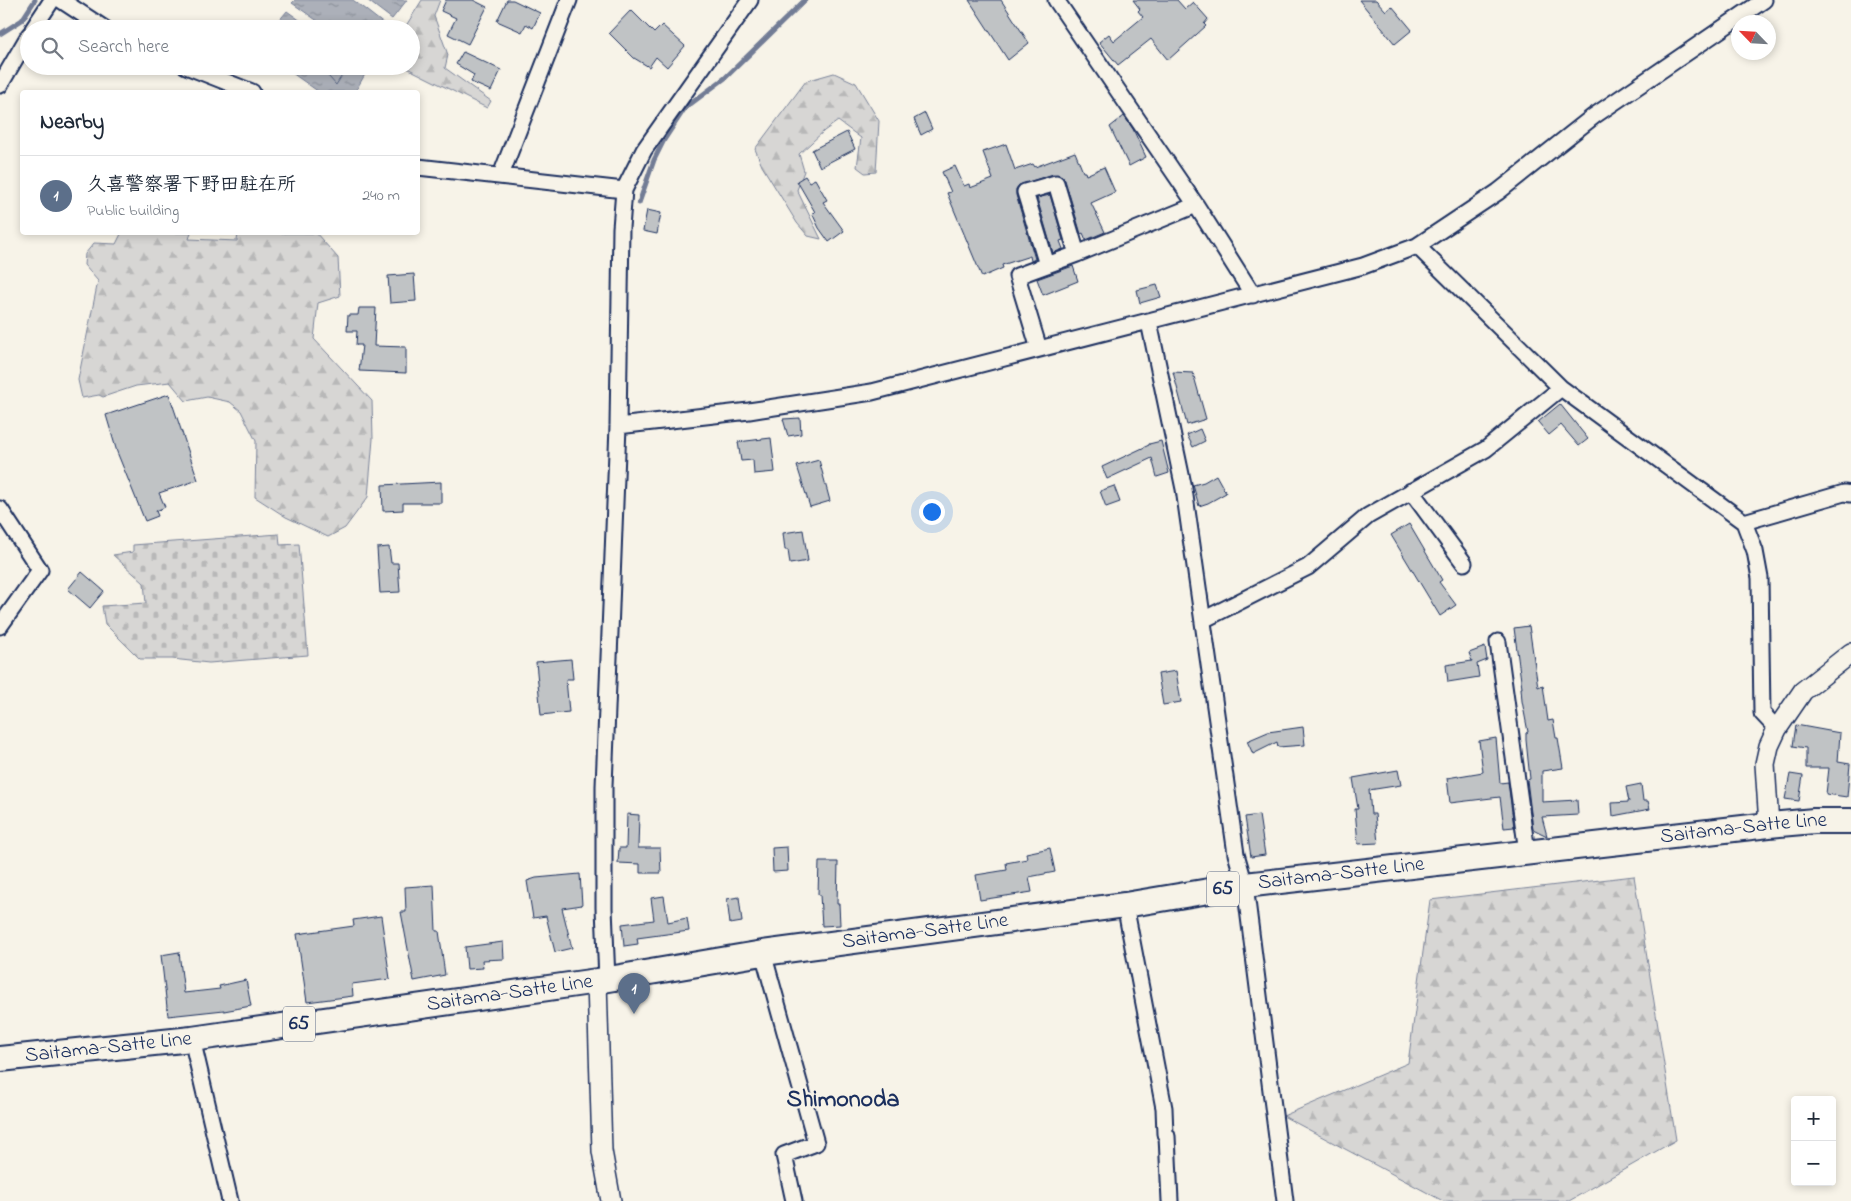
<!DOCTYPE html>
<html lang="en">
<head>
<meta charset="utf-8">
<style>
  body { margin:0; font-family:"Indie Flower","Klee One",sans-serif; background:#f6f6f7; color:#1f2937 }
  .controls { position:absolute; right:15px; bottom:15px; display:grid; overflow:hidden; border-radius:5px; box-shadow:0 2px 8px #0003 }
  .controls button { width:45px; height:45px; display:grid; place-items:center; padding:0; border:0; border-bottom:1px solid #e0e1e3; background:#fff; color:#1f2937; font:25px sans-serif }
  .compass { position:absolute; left:1731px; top:15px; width:45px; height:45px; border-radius:50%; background:#fff; box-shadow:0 2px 8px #0003; rotate:295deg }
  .you { position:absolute; left:931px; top:511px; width:18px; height:18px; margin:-12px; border:4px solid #fff; border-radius:50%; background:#1a73e8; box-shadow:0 0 0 8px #1a73e833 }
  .badge { display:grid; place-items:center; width:32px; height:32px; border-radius:50%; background:#1f6fb2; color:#fff; font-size:16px; font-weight:700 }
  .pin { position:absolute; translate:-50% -41px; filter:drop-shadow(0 1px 2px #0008) }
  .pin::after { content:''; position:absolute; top:26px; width:18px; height:15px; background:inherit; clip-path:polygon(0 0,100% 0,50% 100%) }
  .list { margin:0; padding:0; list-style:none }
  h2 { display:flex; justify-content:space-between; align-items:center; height:65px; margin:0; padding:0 20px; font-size:21px }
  h2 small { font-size:16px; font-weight:400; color:#747a83 }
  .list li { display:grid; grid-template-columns:32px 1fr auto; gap:15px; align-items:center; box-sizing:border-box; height:80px; padding:0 20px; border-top:1px solid #e0e1e3 }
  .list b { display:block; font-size:19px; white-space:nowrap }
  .list p { margin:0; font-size:16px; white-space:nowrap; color:#747a83 }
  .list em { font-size:16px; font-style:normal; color:#747a83 }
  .icon { flex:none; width:28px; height:28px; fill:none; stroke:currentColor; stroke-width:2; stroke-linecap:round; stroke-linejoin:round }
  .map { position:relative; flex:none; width:1851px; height:1201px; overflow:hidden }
  .search { position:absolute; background:#fff; box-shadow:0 2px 8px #0003; left:20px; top:20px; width:400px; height:55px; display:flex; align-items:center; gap:12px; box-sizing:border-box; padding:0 18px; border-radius:28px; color:#747a83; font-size:19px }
  .panel { position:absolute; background:#fff; box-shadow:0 2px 8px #0003; left:20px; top:90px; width:400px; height:145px; border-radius:5px }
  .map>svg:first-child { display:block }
</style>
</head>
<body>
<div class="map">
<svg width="1851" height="1201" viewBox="0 0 1851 1201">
  <defs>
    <pattern id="forest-firs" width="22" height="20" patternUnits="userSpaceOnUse" patternTransform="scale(1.25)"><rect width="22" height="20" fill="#d7d6d4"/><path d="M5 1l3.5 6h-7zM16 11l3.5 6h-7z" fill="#b8b8b8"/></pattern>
    <pattern id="cemetery-stones" width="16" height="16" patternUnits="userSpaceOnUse" patternTransform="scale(1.25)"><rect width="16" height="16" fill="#d7d6d4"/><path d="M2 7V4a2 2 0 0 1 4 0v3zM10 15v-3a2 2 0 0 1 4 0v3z" fill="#b8b8b8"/></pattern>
    <pattern id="water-ripples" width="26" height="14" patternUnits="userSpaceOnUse" patternTransform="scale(1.25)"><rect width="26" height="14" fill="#acb0b9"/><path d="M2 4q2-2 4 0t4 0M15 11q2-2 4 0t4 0" fill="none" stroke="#8b909a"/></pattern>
  </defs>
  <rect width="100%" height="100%" fill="#f7f3e8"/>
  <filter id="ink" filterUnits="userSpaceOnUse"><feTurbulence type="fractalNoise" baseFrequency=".02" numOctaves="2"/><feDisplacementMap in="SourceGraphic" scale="10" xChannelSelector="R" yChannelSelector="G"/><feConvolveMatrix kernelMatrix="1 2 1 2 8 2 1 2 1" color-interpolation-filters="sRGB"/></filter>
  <g filter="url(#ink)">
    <path fill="url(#forest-firs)" stroke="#798299" d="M422,0H440L434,16L448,55L445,68L491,101L487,108L403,66H411V29H404Z
      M834,73L856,83L879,121L876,172L865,173L857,167L861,138L838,121L824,131L799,154L804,171L797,190L821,239L808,236L797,223L762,166L755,149L806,81Z
      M122,232L191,233L189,239L237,241L238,233H316L338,258L340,296L318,303L314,339L372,401L373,439L368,497L345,528L328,537L286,517L255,497L256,441L241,411L230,402L207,397L186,401L170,382L136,386L103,397L99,395L82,398L78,380L98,281L84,265L85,254L94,243L116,244Z
      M1634,876L1676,1140L1569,1201H1443L1283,1116L1408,1063L1430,900Z"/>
    <path fill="url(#cemetery-stones)" stroke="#798299" d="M279,534L280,545L299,544L308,655L209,663L172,659H140L105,624L102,606L146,603L144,583L113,555L133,552V545Z"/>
    <path fill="url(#water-ripples)" stroke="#727c95" d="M295,0H353L389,28L329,29L292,3Z
      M367,0H407L392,19Z
      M287,11L312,29H272Z
      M282,66H365L368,69L355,92H319Z"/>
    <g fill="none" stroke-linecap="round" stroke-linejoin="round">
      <path stroke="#556382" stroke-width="1" d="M315,66L329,77L336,85L348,66"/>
      <path stroke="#727c95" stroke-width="5" d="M0,34L22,20L35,0
        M639,203L654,160L664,140L685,108L725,78L805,0"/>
    </g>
    <path fill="#c0c3c5" stroke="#1b2f5e" d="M446,0H473L487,7L468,44L448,34L456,18L441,11Z
      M507,0H513L540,13L533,28L526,24L522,32L497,21Z
      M969,0H1001L1029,43L1008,60Z
      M1133,0H1177L1185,9L1193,2L1208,19L1204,24L1206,26L1168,60L1151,39L1118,65L1099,42L1109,34L1114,41L1143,17L1138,11L1140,9Z
      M1359,0H1376L1386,11L1392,6L1412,30L1395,44Z
      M631,10L654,33L662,25L685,46L667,67L656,57L649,67L634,58L609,33Z
      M463,52L501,70L491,91L471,82L474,75L456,64Z
      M925,113L932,129L921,135L914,119Z
      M1124,116L1133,129L1146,157L1129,166L1110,127Z
      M847,132L855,149L820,167L812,150Z
      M1006,144L1015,170L1033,164L1035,167L1075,152L1083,172H1085L1086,175L1104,167L1115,192L1091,203L1105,232L1086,240L1083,233L1081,234L1065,180L1062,176L1053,174L1019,185L1016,189V195L1035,259L1031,261L1030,256L1002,265L1003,268L982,277L947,193L951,192L942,172L955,166L964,186L969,184L970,188L993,179L983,152Z
      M805,176L809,182L815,179L827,200L823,202L844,231L829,242L819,228L812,213L815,212L797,181Z
      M1050,195L1063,240L1060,241L1063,249L1053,253L1037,198Z
      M647,210L661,213L657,234L643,231Z
      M1073,266L1078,281L1043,295L1037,279Z
      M414,274L416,301L390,303L388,276Z
      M1157,285L1161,297L1140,303L1137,290Z
      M359,308H376L374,346L406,347V373L359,371L362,345H356L357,331H347L348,315H358Z
      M1173,372L1193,373L1206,419L1187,425Z
      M169,394L198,480L159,493L165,507L156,511L158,516L145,521L117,452L106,415Z
      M1560,404L1588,439L1579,446L1561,425L1549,435L1538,422Z
      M800,418L801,434L788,436L783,419Z
      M1200,429L1205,441L1193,447L1187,435Z
      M771,438L775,472L754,474L753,460L741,461L738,442Z
      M1161,441L1169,473L1157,477L1152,458L1107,479L1102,467L1149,445V444Z
      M819,460L830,501L810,507L797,466Z
      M1216,475L1226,493L1208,503L1199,506L1193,485L1204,482Z
      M441,482V503H403V510L383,511L382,485Z
      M1114,486L1120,502L1106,507L1100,491Z
      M1409,524L1442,580L1439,582L1456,605L1440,616L1391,535Z
      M803,530L808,561L790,564L788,550H785L783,533Z
      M389,547L391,563H398L400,592L380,593L377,548Z
      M82,572L104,591L90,608L68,589Z
      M1529,626L1538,687L1543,685L1548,721L1553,720L1556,738H1558L1563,768L1542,771V802L1577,800L1578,815L1542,817L1547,836L1533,829L1527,780L1530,779L1526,740V733L1528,732L1522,701L1521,688H1522L1514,628Z
      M1485,647L1487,660L1477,664L1479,677L1448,682L1446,665L1472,661L1469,653Z
      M571,659L573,679H566L569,712L541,715L536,662Z
      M1176,671L1181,702L1163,705L1158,674Z
      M1796,725L1840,733L1838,762L1850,764L1847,797L1826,794L1829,768H1806V748L1793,746Z
      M1303,727L1305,745L1278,747L1277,742L1253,754L1247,741L1268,732Z
      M1496,738L1500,783L1508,782L1514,827L1504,828L1500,797L1450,803L1447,778L1483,772L1479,741Z
      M1398,770L1401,785L1369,790L1371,814H1375L1378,843L1358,844L1355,809H1358L1353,778Z
      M1790,774L1803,776L1799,801L1785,799Z
      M1641,784L1643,801H1648L1650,809L1613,816L1612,803L1629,802L1626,787Z
      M627,814L639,815L638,848H660L661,873H640V864L618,863L619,848H626Z
      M1259,815L1265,855L1251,857L1245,817Z
      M787,847L788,871L773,872L772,848Z
      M1050,848L1055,872L1029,877L1032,892L980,900L976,875L1007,870L1006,863L1027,859L1026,853Z
      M819,862H838L837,904H839L840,925L822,926L820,895L818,894Z
      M580,874L582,905L562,908L572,948L555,952L546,916L533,918L527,881L536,878Z
      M434,885L436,931H439L445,975L414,981L401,912H406L405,887Z
      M664,896L668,922L687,918L689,931L637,938L638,944L624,946L622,924L654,920L651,898Z
      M739,897L742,922L730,924L727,899Z
      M381,916L390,979L352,984L353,996L307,1002L297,934L354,926L353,920Z
      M503,942L504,959L482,960L483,968L467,969L465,947Z
      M179,952L184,993L220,989L219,986L246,980L251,1006L224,1011V1010L168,1016L161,955Z"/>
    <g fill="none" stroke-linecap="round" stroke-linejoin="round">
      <g stroke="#1b2f5e" stroke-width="19">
        <path id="minor" d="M61,0L105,29
          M1056,0L1196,205L1253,295
          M33,29L52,0
          M186,66L252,92
          M0,85L29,35
          M418,167L624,190
          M501,175L569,0
          M1417,246L1561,388L1744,522L1755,551L1760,578L1762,713L1777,729
          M1047,265L1025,192L1056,183L1077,254
          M1149,322L1184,489L1236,854L1245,885L1285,1201
          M1039,349L1017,276L1077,254L1196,205
          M618,426L749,411L872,392L1363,266L1417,246L1498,192L1594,116L1764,0
          M1411,491L1464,563
          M0,509L40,570L0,626
          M1744,522L1844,493L1851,494
          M1203,620L1308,567L1368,516L1486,449L1561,388
          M1498,642L1527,852
          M1125,905L1164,1108L1165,1134L1167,1136L1170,1201
          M763,953L816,1143L784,1155L794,1201
          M607,980L604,908V786L618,426L621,228L624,190L644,150L750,0
          M192,1039L230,1201"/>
      </g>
      <g stroke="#1b2f5e" stroke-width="22">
        <path id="tertiary" d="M1769,825L1765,764L1769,746L1777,729L1803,691L1851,653
          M597,981L602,1151L611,1201"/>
      </g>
      <g stroke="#1b2f5e" stroke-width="28">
        <g id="primary">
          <path id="s1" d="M0,1059L192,1039L597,981L763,953L1125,905L1245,885L1769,825L1814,821H1851"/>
        </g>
      </g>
      <use href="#minor" stroke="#f7f3e8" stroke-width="15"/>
      <use href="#tertiary" stroke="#f7f3e8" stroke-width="19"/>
      <use href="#primary" stroke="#f7f3e8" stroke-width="24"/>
    </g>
  </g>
  <g text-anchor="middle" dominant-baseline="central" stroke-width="4.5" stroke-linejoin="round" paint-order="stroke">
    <g fill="#f7f3e8" stroke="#5d6a87" stroke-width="1">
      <rect x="1207" y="871.5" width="32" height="35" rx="4"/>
      <rect x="283" y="1006.5" width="32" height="35" rx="4"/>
    </g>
    <g font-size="20" font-weight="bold" fill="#1b2f5e">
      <text x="1223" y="889">65</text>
      <text x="299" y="1024">65</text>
    </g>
    <g font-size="21" fill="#1b2f5e" stroke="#f7f3e8">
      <text stroke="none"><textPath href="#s1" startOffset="1759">Saitama-Satte Line</textPath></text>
      <text stroke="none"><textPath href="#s1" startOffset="1354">Saitama-Satte Line</textPath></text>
      <text stroke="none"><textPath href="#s1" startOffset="934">Saitama-Satte Line</textPath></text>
      <text stroke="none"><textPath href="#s1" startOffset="514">Saitama-Satte Line</textPath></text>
      <text stroke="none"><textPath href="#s1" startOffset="109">Saitama-Satte Line</textPath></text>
    </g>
    <g font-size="24" font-weight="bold" fill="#1b2f5e" stroke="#f7f3e8">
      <text x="843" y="1100">Shimonoda</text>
    </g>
  </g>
</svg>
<div class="controls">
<button>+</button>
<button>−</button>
</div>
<svg class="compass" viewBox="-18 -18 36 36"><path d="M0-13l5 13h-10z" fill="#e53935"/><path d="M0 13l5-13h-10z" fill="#747a83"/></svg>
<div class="you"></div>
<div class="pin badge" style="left:634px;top:1014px;background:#5c6f8a">1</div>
<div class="search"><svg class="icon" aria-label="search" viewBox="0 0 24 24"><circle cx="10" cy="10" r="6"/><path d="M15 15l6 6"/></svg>Search here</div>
<section class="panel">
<h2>Nearby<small></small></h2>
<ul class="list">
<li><span class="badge" style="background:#5c6f8a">1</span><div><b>久喜警察署下野田駐在所</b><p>Public building</p></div><em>240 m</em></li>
</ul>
</section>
</div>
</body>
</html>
